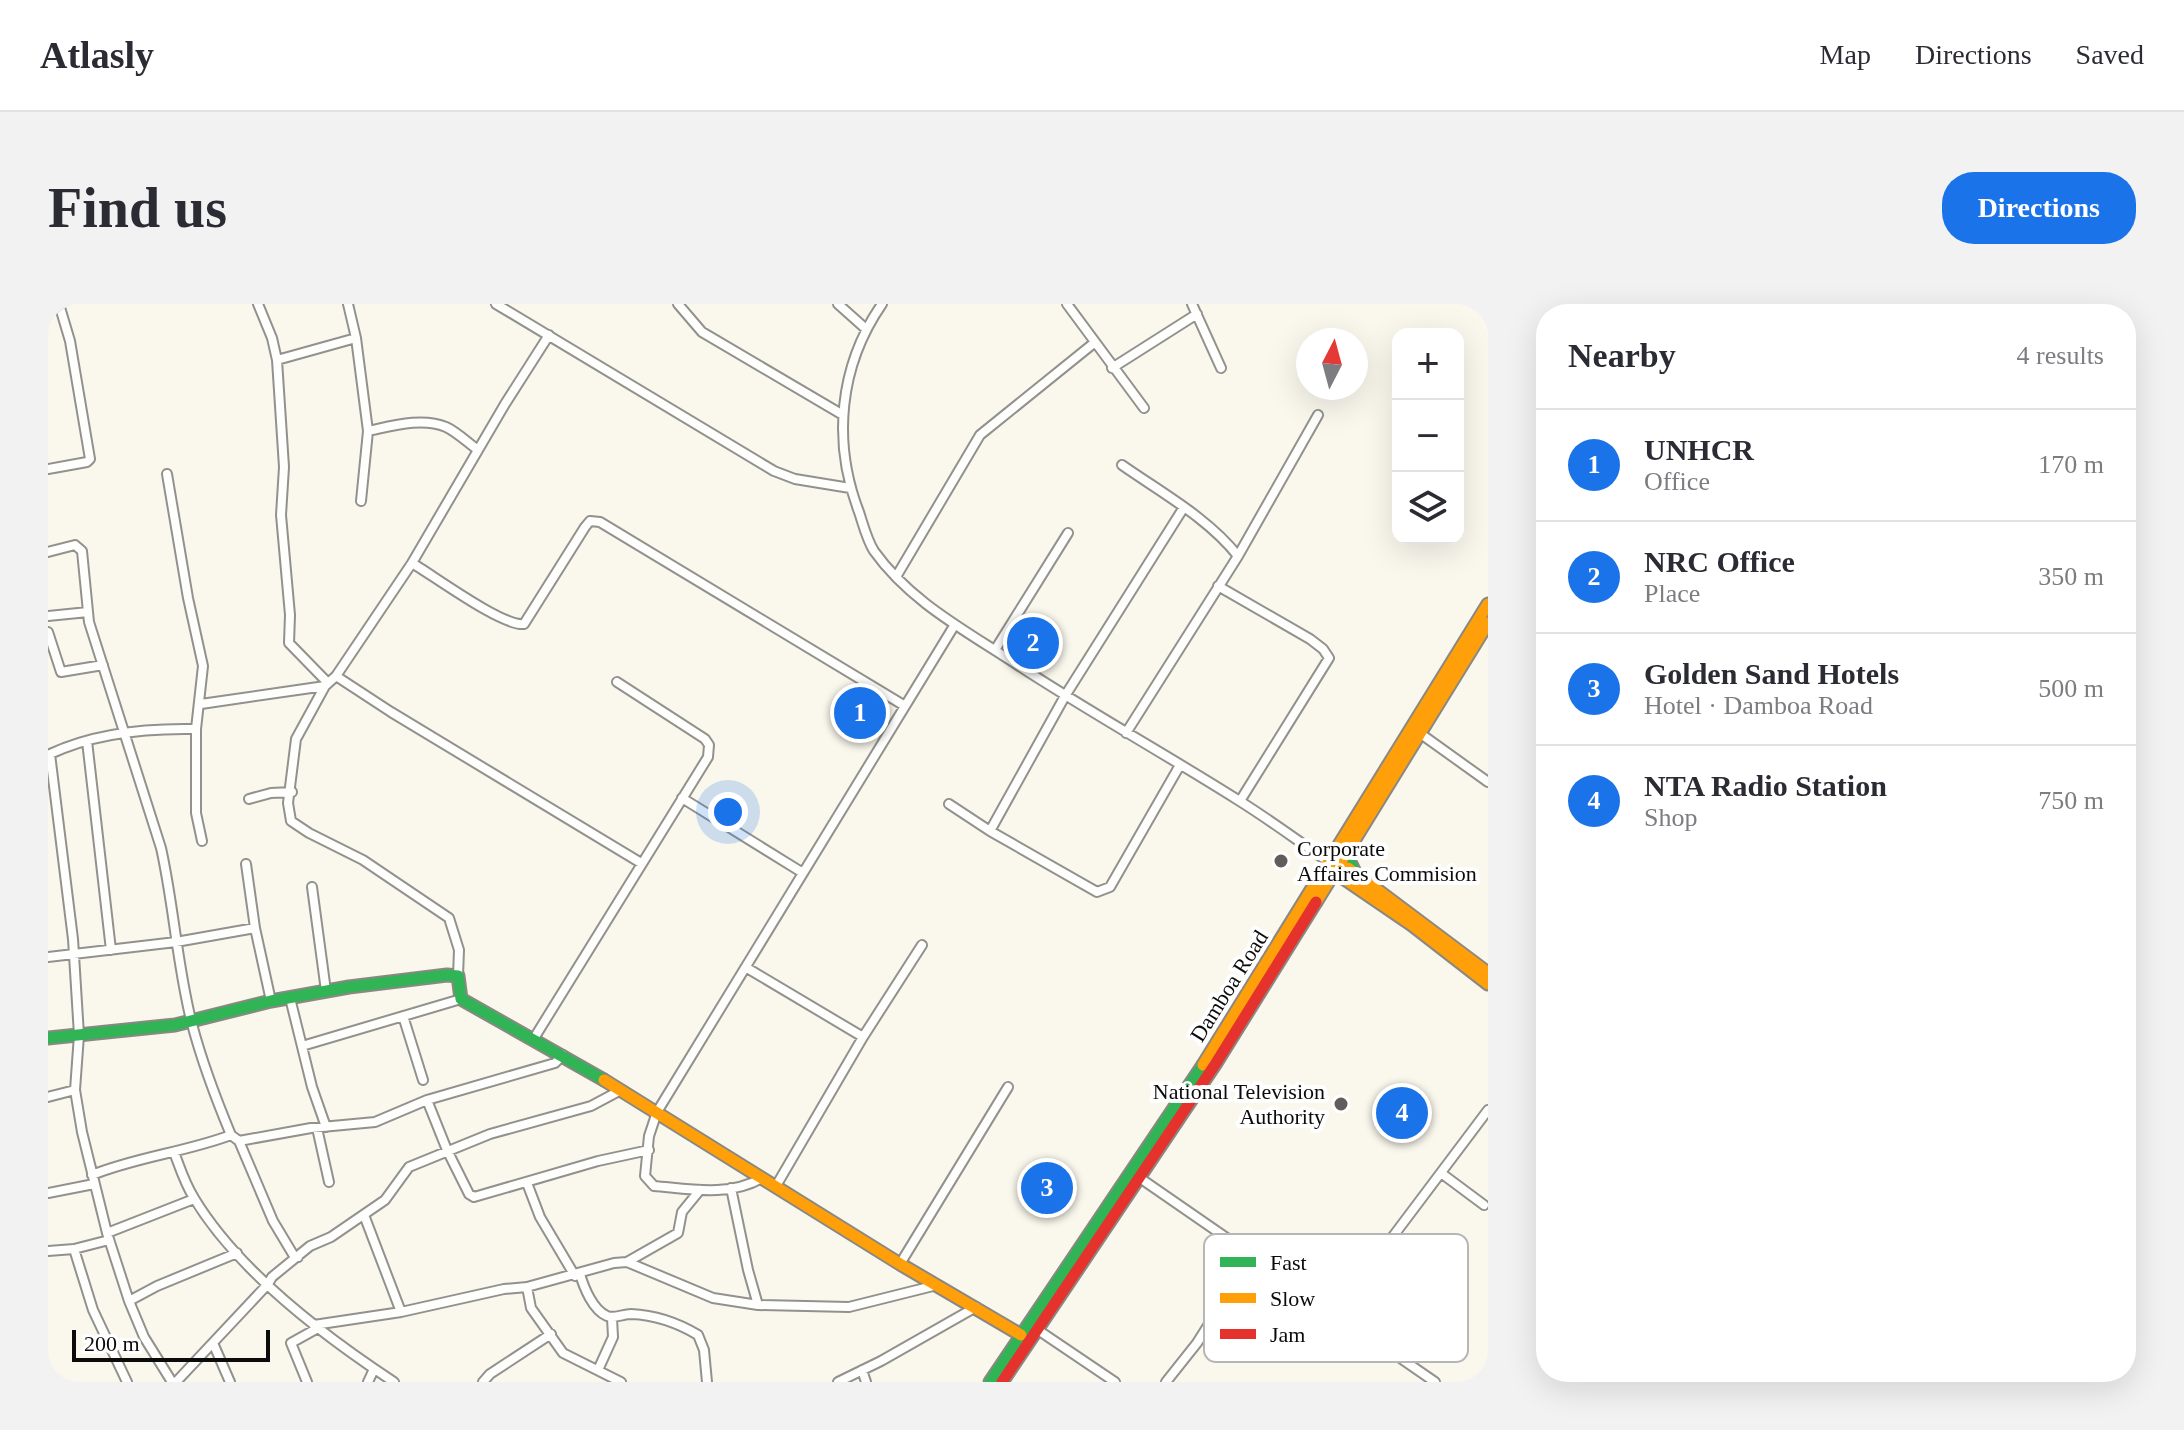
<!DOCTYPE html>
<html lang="en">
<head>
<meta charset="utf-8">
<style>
  body { margin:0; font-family:Georgia,serif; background:#f2f2f3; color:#2b2b33 }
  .controls { position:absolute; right:24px; top:24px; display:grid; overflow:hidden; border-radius:16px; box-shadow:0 8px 32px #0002 }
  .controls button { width:72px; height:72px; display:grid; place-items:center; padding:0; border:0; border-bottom:2px solid #e1e1e2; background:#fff; color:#2b2b33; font:40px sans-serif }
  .compass { position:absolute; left:1248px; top:24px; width:72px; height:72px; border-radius:50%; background:#fff; box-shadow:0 8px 32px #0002; rotate:6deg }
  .scale { position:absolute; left:24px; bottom:20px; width:198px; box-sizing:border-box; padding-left:8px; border:4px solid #0b0b0b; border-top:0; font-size:22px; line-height:28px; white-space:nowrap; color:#0b0b0b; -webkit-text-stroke:6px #fff; paint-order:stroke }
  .you { position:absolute; left:680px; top:508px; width:28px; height:28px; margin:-20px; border:6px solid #fff; border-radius:50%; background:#1a73e8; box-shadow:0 0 0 12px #1a73e833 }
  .badge { display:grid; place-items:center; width:52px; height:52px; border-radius:50%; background:#1a73e8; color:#fff; font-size:26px; font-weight:700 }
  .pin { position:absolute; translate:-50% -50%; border:4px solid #fff; box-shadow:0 2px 8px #0006 }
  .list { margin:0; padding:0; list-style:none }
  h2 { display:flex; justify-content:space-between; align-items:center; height:104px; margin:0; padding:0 32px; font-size:34px }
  h2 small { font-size:26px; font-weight:400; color:#7c7c81 }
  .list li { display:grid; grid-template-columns:52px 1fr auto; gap:24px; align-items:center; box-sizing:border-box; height:112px; padding:0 32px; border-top:2px solid #e1e1e2 }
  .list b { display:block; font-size:30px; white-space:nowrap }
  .list p { margin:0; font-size:26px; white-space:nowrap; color:#7c7c81 }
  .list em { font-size:26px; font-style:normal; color:#7c7c81 }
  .icon { flex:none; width:44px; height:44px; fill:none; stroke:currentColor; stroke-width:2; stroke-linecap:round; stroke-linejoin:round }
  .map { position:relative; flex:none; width:1440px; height:1078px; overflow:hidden; border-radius:32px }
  header { display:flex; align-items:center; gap:48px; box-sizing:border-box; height:112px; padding:0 40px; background:#fff; border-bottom:2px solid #e1e1e2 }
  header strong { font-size:38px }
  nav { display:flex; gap:44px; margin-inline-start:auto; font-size:28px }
  .intro { display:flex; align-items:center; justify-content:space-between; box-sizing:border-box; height:192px; padding:0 48px }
  h1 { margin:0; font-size:56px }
  .button { padding:20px 36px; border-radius:32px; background:#1a73e8; color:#fff; font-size:28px; font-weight:700 }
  main { display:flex; gap:48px; padding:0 48px }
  aside { flex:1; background:#fff; border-radius:32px; box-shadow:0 8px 32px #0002 }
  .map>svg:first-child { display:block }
</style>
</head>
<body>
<header>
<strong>Atlasly</strong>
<nav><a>Map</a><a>Directions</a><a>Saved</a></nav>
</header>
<div class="intro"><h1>Find us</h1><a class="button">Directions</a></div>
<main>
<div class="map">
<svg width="1440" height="1078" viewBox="0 0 1440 1078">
  <rect width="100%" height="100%" fill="#faf7ed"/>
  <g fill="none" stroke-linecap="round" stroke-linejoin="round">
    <g stroke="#93918d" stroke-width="12">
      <path id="street" d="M210,0L224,34L229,56L236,163L233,211L242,311L241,339L280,379
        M300,0L308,34L320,127L313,197
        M448,0L726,167L747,175L802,184
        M630,0L654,28L795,111
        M790,0L818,25
        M834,0C791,62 784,138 811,208C815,220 819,236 826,247C861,296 913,324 962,356C1036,405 1114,448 1190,496C1219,514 1246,534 1275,554H1283
        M1019,0L1096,104
        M1144,0L1173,64
        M229,56L308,34
        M1064,64L1149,10
        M320,127C344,122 374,113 398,123C409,128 420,139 430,146
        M1074,161C1114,189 1160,214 1190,252
        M0,165L39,158L42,155L22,37L11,0
        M119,170L140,294L155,362L148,425V509L154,537
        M0,248L27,241L34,247L41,318L113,544C126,602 129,662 144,720C154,758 168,795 183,831L191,837L225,917L246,952L250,953
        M364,259C386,272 455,323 476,320L537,223L542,217L552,218L857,402
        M848,273L932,131L1046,39
        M1170,282L1262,335L1275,345L1281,354L1192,497
        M0,312L40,308
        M0,328L13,368L55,361
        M947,346L1020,229
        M288,372L343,408L593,559
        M277,382L248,435L240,499L243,517L261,529L315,556L401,614L411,646L410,672
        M153,400L277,382L288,372L364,259L457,100L501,31
        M1078,429L1190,252L1270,111
        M1373,430L1440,478
        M39,437L63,646
        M634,494L755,569
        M201,495L223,489L244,488
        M901,500L942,527L1049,588L1062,583L1132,461
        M942,527L1017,392L1136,203
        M198,560L207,624L223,697
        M264,583L278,687
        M0,653L128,638L207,624
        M699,664L815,733
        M242,694L264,783L278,823
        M355,712L375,776
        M485,736L660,453L661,441L657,435L569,378
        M254,742L413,695
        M0,793L27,786
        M379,796L399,846L421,890L426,893L550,857L601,846
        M269,824L281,878
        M191,837L263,824L327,818L379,796L507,759L515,751
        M126,848C132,864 137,880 146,894C190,967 276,1032 346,1078
        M1393,869L1436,901
        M44,871C88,853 138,848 183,831
        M1089,872L1387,1078
        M714,874C681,893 642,885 606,882L597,872L601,832L609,808L906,322
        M479,879L492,913L527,972
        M728,882L815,733L874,641
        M683,884L700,966L710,1001
        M0,889L46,880
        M316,911L353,1008
        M59,929L146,895
        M1346,931L1387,964
        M26,945L45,1006L79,1078
        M0,947L26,945L61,936
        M579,958L630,929L634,908L652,886
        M852,960L960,783
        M532,970C536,984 545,1006 559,1012C566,1015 575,1010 583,1010C607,1011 630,1019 650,1031L656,1046L659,1078
        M479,983L483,1004L515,1049L573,1078
        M81,997L109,982L189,949
        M1284,1008L1346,931L1440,806
        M266,1021L353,1008L456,985L479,983L566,959L579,958L665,994L710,1001L801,1003L889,981
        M990,1026L1067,1078
        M165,1039L182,1078
        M550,1066L565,1033L564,1014
        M814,1066L818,1078
        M124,1078L96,1033L81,997L59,929L34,828L27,786L31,731L25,635L2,450C46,429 100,424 148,425
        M128,1078L220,980L224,973L262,942L283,933L337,896L361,863L442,830L543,802L573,786
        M259,1078L243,1039L270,1024
        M320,1078L326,1065
        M435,1078L442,1070L503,1030
        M790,1078L833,1057L928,1003
        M1118,1078L1149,1039L1204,952
        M1438,1078L1440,1076"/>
    </g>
    <g stroke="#898883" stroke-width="15">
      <path id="fast" d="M1303,545L1301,556L1307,568
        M0,734L127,721L223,697L301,683L399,671L410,672L413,695L556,776
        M942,1078L1155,761"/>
    </g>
    <g stroke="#898883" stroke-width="15">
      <path id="slow" d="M1279,563L1364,621L1440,680
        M1300,564L1440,669
        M1268,598L1440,319
        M1155,761L1440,300
        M556,776L852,960L973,1031"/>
    </g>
    <g stroke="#898883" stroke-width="15">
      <path id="jam" d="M954,1078L1168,759L1268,598"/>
    </g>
    <use href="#street" stroke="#fefefc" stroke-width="8"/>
    <use href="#fast" stroke="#30b455" stroke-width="11"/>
    <use href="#slow" stroke="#ff9f0a" stroke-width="11"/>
    <use href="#jam" stroke="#e5322d" stroke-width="11"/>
  </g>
  <g fill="#5f5e5a" stroke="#fff" stroke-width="3">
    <circle cx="1233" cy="557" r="8"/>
    <circle cx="1293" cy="800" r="8"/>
  </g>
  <g text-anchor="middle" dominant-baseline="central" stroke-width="8" stroke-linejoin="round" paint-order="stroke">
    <g font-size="22" fill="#0b0b0b" stroke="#fff" text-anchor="start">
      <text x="1249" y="544">Corporate<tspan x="1249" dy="25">Affaires Commision</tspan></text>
      <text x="1277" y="787" text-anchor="end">National Television<tspan x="1277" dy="25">Authority</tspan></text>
    </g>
    <g font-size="22" fill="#0b0b0b" stroke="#fff">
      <text transform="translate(1181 682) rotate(-58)">Damboa Road</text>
    </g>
  </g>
  <rect x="1156" y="930" width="264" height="128" rx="12" fill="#fff" stroke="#b6b6b6" stroke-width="2"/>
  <rect x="1172" y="953" width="36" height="10" fill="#30b455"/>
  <rect x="1172" y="989" width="36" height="10" fill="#ff9f0a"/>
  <rect x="1172" y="1025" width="36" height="10" fill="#e5322d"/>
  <g font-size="22" fill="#0b0b0b">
    <text x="1222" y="966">Fast</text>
    <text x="1222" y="1002">Slow</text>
    <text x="1222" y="1038">Jam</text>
  </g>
</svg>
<div class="controls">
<button>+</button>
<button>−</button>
<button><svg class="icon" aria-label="layers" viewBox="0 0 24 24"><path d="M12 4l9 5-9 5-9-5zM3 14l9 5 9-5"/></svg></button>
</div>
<svg class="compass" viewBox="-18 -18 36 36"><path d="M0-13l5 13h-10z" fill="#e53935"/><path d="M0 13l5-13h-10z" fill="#7c7c81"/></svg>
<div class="scale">200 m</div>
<div class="you"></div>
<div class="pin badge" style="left:812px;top:409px">1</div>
<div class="pin badge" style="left:985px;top:339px">2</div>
<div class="pin badge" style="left:999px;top:884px">3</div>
<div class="pin badge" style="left:1354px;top:809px">4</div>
</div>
<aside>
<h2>Nearby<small>4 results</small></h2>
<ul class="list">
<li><span class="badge">1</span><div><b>UNHCR</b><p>Office</p></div><em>170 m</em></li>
<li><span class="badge">2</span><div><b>NRC Office</b><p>Place</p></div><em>350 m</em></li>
<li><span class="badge">3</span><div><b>Golden Sand Hotels</b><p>Hotel · Damboa Road</p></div><em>500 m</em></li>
<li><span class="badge">4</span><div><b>NTA Radio Station</b><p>Shop</p></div><em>750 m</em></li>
</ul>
</aside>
</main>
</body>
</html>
